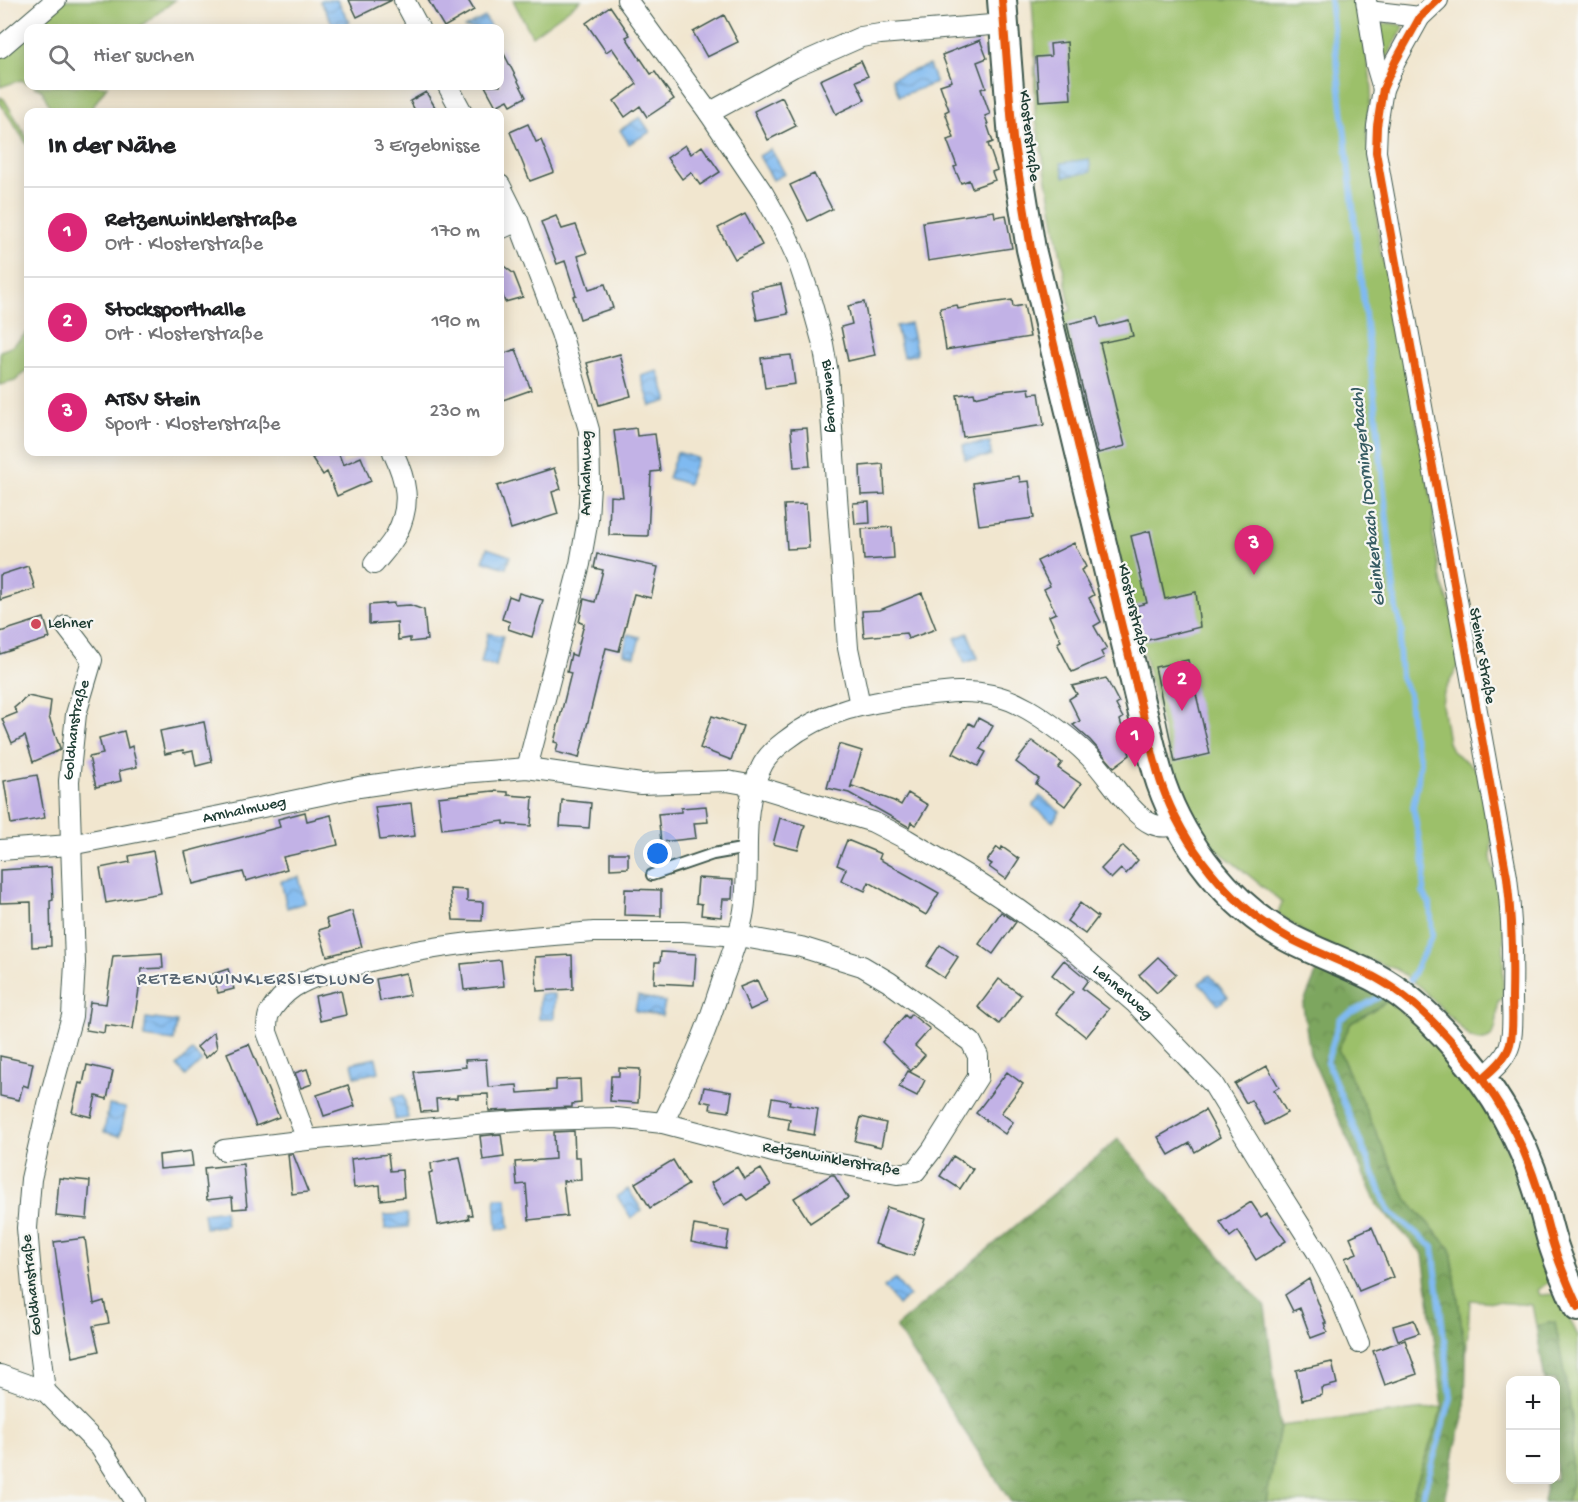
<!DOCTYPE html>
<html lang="de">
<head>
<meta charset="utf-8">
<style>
  body { margin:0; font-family:"Gochi Hand",sans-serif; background:#f2f2f2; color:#202124 }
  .controls { position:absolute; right:18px; bottom:18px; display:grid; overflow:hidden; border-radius:12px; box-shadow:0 3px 15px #0003 }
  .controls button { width:54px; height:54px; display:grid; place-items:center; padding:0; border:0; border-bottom:2px solid #e0e0e0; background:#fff; color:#202124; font:30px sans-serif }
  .you { position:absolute; left:658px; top:854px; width:21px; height:21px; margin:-15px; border:4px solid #fff; border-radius:50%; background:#1a73e8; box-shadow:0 0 0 9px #1a73e833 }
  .badge { display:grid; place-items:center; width:39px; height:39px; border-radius:50%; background:#db2777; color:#fff; font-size:20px; font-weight:700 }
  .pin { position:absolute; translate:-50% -50px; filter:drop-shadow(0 2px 3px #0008) }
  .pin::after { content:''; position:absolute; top:32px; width:21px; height:18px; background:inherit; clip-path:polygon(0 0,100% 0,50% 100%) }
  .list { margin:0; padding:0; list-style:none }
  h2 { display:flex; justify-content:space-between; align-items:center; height:78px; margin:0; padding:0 24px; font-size:26px }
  h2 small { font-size:20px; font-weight:400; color:#757577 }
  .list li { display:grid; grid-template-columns:39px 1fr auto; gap:18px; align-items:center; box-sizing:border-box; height:90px; padding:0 24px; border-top:2px solid #e0e0e0 }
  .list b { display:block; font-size:22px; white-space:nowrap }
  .list p { margin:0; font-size:20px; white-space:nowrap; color:#757577 }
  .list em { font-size:20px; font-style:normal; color:#757577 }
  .icon { flex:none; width:33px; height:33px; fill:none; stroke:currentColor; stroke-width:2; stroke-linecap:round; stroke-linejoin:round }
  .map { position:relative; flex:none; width:1578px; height:1502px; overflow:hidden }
  .search { position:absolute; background:#fff; box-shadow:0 3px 15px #0003; left:24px; top:24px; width:480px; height:66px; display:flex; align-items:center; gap:15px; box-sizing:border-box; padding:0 21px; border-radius:12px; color:#757577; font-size:22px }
  .panel { position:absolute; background:#fff; box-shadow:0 3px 15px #0003; left:24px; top:108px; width:480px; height:348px; border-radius:12px }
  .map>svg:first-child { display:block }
</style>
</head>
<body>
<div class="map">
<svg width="1578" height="1502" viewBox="0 0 1578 1502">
  <defs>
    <pattern id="forest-crowns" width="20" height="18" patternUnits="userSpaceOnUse" patternTransform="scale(1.5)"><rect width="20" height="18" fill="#7da65e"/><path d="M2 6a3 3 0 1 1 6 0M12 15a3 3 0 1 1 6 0" fill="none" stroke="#66884e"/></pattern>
    <pattern id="water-waves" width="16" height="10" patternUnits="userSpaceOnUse" patternTransform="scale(1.5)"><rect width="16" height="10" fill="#7fbaf1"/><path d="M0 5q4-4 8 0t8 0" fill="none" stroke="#6798c4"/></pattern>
  </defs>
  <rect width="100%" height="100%" fill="#f6f6f2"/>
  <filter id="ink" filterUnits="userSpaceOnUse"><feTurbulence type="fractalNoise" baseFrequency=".0167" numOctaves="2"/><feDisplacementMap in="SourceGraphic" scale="12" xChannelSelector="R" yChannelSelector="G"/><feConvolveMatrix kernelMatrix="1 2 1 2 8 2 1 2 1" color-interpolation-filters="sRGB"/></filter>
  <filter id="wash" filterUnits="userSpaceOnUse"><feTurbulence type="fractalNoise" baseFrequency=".008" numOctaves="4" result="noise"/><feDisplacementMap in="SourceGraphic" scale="24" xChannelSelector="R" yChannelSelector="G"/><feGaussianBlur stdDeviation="1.35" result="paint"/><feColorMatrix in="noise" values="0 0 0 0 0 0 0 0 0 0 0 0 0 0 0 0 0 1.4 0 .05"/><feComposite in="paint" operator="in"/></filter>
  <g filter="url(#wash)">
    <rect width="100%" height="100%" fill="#f1e6cf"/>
    <path fill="#9cc06a" stroke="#5e7e4f" stroke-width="1.5" d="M64,0H175L138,28H30Z
      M513,0H581L532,36Z
      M1032,0H1358L1372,88L1367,120V140L1376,192L1379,241L1382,257L1392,288L1434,513L1433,536L1442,584L1450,605L1460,653L1459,665L1444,692L1442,704L1448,742L1453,752L1473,766L1482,776L1492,827L1491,858L1504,918L1503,999L1498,1001C1497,1020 1499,1050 1470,1037L1421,988L1396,969L1341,951L1303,932L1278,913L1282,902L1205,840L1188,811L1175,775L1098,476L1055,315L1071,311L1035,115V47Z
      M1389,23L1402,25L1404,27L1383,65L1380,28L1384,24Z
      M28,29V83L21,80L0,87V56Z
      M33,86H107L89,112H52L42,90Z
      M0,97L4,99L28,139V146L0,103Z
      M28,332V369L15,381L0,385V351L11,347Z
      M1388,1001L1439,1043L1482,1100L1508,1150L1523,1185L1550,1276L1549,1282L1537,1290L1539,1295L1557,1294L1578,1336V1502H1567L1572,1484L1555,1323L1536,1326L1532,1305L1470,1300L1466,1358L1451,1249L1407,1200L1338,1049L1351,1023Z
      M1443,1407L1410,1502H1266L1280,1426Z"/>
    <path fill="url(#forest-crowns)" stroke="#4e7249" stroke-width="1.5" d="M1319,966L1354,977L1388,1001L1351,1023L1338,1049L1407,1200L1451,1249L1466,1358L1465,1410L1455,1449L1445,1502H1410L1443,1407L1423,1254L1377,1205L1310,1054L1303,1005Z
      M1118,1139L1265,1307L1280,1426L1266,1502H1011L896,1327Z
      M1555,1322L1572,1417V1484L1567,1502H1543L1547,1480H1556V1380H1545L1536,1326Z"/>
    <path fill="url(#water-waves)" stroke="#4f7c92" stroke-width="1.5" d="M323,0H337L350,22L339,28H335L320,1Z
      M485,17L491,28H464Z
      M929,65L936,83L899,96L892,78Z
      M640,117L650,132L629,144L620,130Z
      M771,149L785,174L773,180L759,156Z
      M1089,159L1091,172L1064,177L1061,163Z
      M910,323L917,354L903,357L896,326Z
      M658,371L668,401L651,406L641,376Z
      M990,442L991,456L965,459L963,445Z
      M677,452L697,458L688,484L668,478Z
      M487,548L510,556L506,568L483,561Z
      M488,633L503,636L496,666L481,663Z
      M968,633L978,658L965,663L955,638Z
      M628,634L640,637L635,656L623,653Z
      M1040,796L1060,812L1053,822L1033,806Z
      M299,877L305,903L287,908L281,881Z
      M1210,975L1228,997L1218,1005L1199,983Z
      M540,994H555L554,1019H539Z
      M638,996L665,1002L662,1016L635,1011Z
      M146,1018L177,1022L174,1041L144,1037Z
      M192,1051L202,1061L186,1076L177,1066Z
      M376,1058L379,1072L355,1077L352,1063Z
      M404,1095L408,1118L395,1120L392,1097Z
      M109,1105L126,1108L120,1136L104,1132Z
      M628,1189L642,1210L631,1218L617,1196Z
      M495,1198H507L509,1228L497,1229Z
      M224,1210L226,1225L205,1228L203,1213Z
      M407,1214L408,1227L385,1229L384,1215Z
      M895,1279L909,1296L898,1305L884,1287Z"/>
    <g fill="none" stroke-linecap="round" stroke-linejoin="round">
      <path stroke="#7fbaf1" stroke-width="6" d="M1330,0L1376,413L1396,609L1402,631L1399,648L1401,677L1409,694L1412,732L1420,760L1418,781L1413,807L1425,870L1423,893L1430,904L1432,936L1410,980
        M1379,997L1340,1019L1327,1062L1389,1211L1433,1247L1451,1398L1421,1502"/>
    </g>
    <g id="blocks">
      <path fill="#c2b2e6" d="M349,0H392L357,17Z
        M428,0H468L474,10L444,27Z
        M610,6L630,35L626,37L640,59L639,60L641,59L651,74L655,72L674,99L647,117L640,106L625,117L614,101L637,84L612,48L606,52L586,23Z
        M724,15L738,42L707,57L693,32Z
        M980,40L987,58L977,62L986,87L981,89L990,114L985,116L988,124H987L993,142L988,144L997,170L992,172L995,180L972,188L969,180L961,183L954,167L957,166L947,140L954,138L945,112L949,110L940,85L952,81L942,55Z
        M1067,42L1071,99L1039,101L1036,57L1051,56L1050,44Z
        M500,46L526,97L511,105L508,100L496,106L485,86H500Z
        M861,61L868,76L856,81L865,100L836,114L820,80Z
        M426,92L438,112H416L410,101Z
        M782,97L796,126L768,140L754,111Z
        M528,124L536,142L541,140L554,172L530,181L510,132Z
        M685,145L691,154L702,146L720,172L700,185L691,172L682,179L667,158Z
        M814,174L832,209L808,221L790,185Z
        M994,211L995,217L1006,215L1012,248L928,261L923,222Z
        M745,214L762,245L735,259L718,228Z
        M556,216L562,229L576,225L587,253L578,256L589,289L605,284L613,308L580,319L573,296L576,295L565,261L557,264L541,222Z
        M500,263L514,274L523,297L505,302L500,287Z
        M781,284L788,314L757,320L751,290Z
        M1012,300L1013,307L1024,305L1030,337L946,350L940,308L957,305L958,309L984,304Z
        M864,302L875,355L848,361L841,327L852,324L848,306Z
        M1097,317L1100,327L1129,320L1133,336L1100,343L1125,446L1098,453L1067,324Z
        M516,349L531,390L500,401V355Z
        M620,354L631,396L599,405L587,363Z
        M791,355L795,384L765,388L761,358Z
        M1029,388L1030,394L1039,393L1044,425L963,437L957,395L974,393L975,397L1001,391Z
        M636,428L637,436L655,434L660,471L651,472L648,536L609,535L610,496L623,497L614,431Z
        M807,428L810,466L794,467L791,429Z
        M326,452H338L343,465L361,457L371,481L337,496L327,472L323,475L312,458Z
        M883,464L885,494L861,495L860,466Z
        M554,468L561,489L552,492L558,514L511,529L497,486Z
        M1019,476L1020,482L1029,481L1034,518L979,525L973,483Z
        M869,502L870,523L855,524L853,503Z
        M806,504L809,548L787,549L784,505Z
        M892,527L894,558L864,560L862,529Z
        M1150,531L1165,599L1196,592L1200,627L1144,641L1135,606L1147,603L1131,536Z
        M1074,543L1086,567L1081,570L1094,595L1089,598L1101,622L1094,626L1107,649L1101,652L1104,658L1072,672L1057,643L1061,641L1049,616L1056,613L1044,589L1050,586L1037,561Z
        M597,554L658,567L651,598L634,594L619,651L606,648L579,758L556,752L558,743L554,742L571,673L567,672L571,654L576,656L584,624L579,622L584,599L595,602L603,570L594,568Z
        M28,566L35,589L0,600V575Z
        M519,593L543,600L532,637L508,629L510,622L502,619L509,596L517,599Z
        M922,593L936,629L908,639L906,633L864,637L862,611L880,610Z
        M394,603V606L410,605L424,610L427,640L410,642V638L398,640L397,622L369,624V605Z
        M44,618L50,638L0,654V632Z
        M1188,660L1210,754L1175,762L1155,667Z
        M1106,678L1119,703L1116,705L1123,718L1120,720L1130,755L1114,767L1090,740L1073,725L1080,721L1069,699L1077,694L1072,686Z
        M28,696L51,701L49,717L60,748V750L33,762L25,736L12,743L2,719L17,713L14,708Z
        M712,716L743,726L731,760L700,748Z
        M978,718L993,726L980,749L986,752L978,766L953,753L969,723L974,726Z
        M204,722L212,762L196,766L193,751L184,753L183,750L165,754L160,731Z
        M124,731L128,748L132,746L137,767L119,771L121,781L96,787L89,757L103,754L99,738Z
        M1032,741L1062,763L1058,768L1081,784L1065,806L1036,784L1039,779L1016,762Z
        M839,744L862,751L850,789L852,786L894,801L901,805L908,793L928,805L916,825L911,822L909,827L849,793L827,788Z
        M37,775L45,818L11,824L4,781Z
        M493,791L508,792V795L533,797L531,826L504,824V821L442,829L438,797Z
        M562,800L591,803L589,828L560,826Z
        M411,803L415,836L380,840L375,807Z
        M706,806L708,822L694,823L696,838L661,842L658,814L681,812V808Z
        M305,812L307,821L331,815L338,845L283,857L287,869L246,881L243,872L193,884L185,852L280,827L278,819Z
        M780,818L805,825L798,850L773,844Z
        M847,840L881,854L879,859L939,893L926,915L869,882L865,891L841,880L846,869L837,865Z
        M1123,846L1138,860L1126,874L1121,869L1111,879L1101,869Z
        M997,847L1001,850L1002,847L1019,859L1006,879L989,867L992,864L987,861Z
        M153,851L161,893L106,903L100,868L130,862L129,856Z
        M610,853H628V868L610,869Z
        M51,867L53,900L50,901L51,946L32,947L31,902L0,903V870Z
        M698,878L733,880L732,899H723L721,917L701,915L702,904L696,903Z
        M450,889L467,890V901L483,902L482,921L453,920Z
        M625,889L661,890V916L624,915Z
        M1080,903L1098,917L1085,934L1067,921Z
        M352,911L362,947L327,956L319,930L329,927L326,919Z
        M1001,912L1016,922L993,954L979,944Z
        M940,945L958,957L944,978L926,966Z
        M661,952L696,954L694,985L654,983L655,962H660Z
        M162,953L163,968L142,969L133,1029L105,1025L104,1033L86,1030L90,1002L106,1004L113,956Z
        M572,955L573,989L537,991L535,957Z
        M1158,957L1176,974L1157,993L1139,975Z
        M501,960L504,986L464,990L461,964Z
        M1064,960L1088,980L1082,988L1109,1009L1086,1037L1056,1013L1073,992L1052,975Z
        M228,969L234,989L218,993L213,974Z
        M406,973L410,995L380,1001L376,979Z
        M999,979L1021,995L999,1024L978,1007Z
        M757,980L767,1002L750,1010L740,987Z
        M341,990L346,1015L320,1021L315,996Z
        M911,1014L930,1029L915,1046L925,1055L911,1071L882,1042L905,1015L908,1018Z
        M214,1032L217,1048L206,1058L197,1047Z
        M249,1044L279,1117L256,1126L227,1053Z
        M0,1056L33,1063L28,1087L23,1085L19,1100L0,1096Z
        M486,1059L488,1087L517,1085L518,1093L556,1090V1080L580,1079L581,1103L572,1104V1107L489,1111L488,1094L457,1095V1098L436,1099L437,1111L421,1112L414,1072L466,1067L465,1060Z
        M87,1065L113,1071L107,1099L96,1096L91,1117L72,1112L79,1083L83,1084Z
        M1267,1066L1279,1087L1274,1090L1287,1113L1265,1125L1251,1100L1246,1103L1235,1084Z
        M619,1068L640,1069L638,1103L610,1101L611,1076H619Z
        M307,1069L312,1084L301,1088L295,1073Z
        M908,1071L925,1080L917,1096L899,1087Z
        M1007,1072L1023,1084L1001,1113L1013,1122L1005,1134L976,1113Z
        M348,1085L355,1106L324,1116L317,1095Z
        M704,1087L732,1092L729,1112L710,1109L711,1103L701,1101Z
        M772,1098L790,1101L789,1104L818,1109L814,1135L788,1130L790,1119L769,1115Z
        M1205,1110L1220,1137L1195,1152L1190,1143L1169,1155L1158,1137Z
        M861,1117L886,1123L881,1147L855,1141Z
        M574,1131L575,1157H580L581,1180L563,1181L567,1216L529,1220L526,1184L517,1185L515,1162L555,1159L554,1132Z
        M501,1134L504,1157L483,1160L480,1136Z
        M191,1151L193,1166L160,1169L159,1155Z
        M288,1154H293L308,1192L292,1194Z
        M388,1154L390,1171L402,1170L404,1197L381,1200L380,1185L354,1188L351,1159Z
        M953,1156L973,1169L960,1189L940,1176Z
        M460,1157L472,1215H468L469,1219L438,1225L429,1173L432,1172L431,1163Z
        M673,1160L688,1185L650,1208L635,1183Z
        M243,1164L247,1208L233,1209L232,1197L207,1200L204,1168Z
        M737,1167L744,1179L761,1169L771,1185L747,1200L742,1194L724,1205L711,1183Z
        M831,1175H834L848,1198L810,1223L794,1198Z
        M59,1178L90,1181L87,1219L56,1216Z
        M1251,1202L1261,1217L1267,1213L1286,1241L1256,1260L1238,1231L1230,1237L1220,1222Z
        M887,1207L925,1219L913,1256L875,1244Z
        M694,1225L729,1231L726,1249L691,1242Z
        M1372,1227L1393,1277L1359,1291L1345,1258L1357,1253L1350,1237Z
        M85,1238L94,1304L104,1301L109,1323L93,1326L99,1351L73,1357L64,1313L54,1242Z
        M1309,1279L1326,1323H1324L1327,1332L1311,1338L1300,1308L1293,1311L1285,1295Z
        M1414,1320L1419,1333L1398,1340L1393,1326Z
        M1405,1340L1417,1374L1385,1385L1373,1351Z
        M1332,1362L1337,1384L1321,1388L1322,1395L1302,1400L1296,1370Z"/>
    </g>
  </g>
  <g filter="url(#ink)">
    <use href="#blocks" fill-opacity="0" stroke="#3e564b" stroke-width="1.5"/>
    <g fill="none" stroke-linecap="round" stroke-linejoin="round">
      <g stroke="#3e564b" stroke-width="14">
        <path id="lane" d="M652,875L713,854L747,848"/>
      </g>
      <g stroke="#3e564b" stroke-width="22">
        <g id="street">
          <path d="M404,0L419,28"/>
          <path id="s1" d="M627,0L709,113L763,193L786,234L797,258L809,294L823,344L828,373L848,648L860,705"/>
          <path d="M1366,0L1376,65L1383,89"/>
          <path d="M1438,0L1420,17L1395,62L1383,89L1377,126L1376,152L1507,877C1512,918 1513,957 1512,997C1512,1012 1514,1029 1510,1044C1506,1059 1493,1069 1482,1079"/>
          <path d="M1368,11L1420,17"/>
          <path d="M0,48L56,0"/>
          <path d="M448,86L462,112"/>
          <path d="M709,113L793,67L861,37L880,34L1004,24"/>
          <path d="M500,185L518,221L561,333L589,430L590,484L588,519L580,564L527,768"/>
          <path d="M500,229L518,221"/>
          <path d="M374,564C382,554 392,544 397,533C412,503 406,480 393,452"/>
          <path id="s2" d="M0,850L70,845L220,816L359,787L449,774L527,768L641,784L727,781L755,786L873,822L906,839L968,876L1018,909L1066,944L1136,1004L1213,1084L1279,1192L1317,1252L1337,1290L1359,1343"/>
          <path d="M594,932H683L738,936L801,947L862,966L889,982L971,1042L978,1056V1077L932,1150L915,1172L897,1174L777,1153L663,1123L616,1118L537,1120L476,1124L307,1140L267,1032C267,1026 267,1019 269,1014C275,1004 285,993 294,987C314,975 337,969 359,964C435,943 515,938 594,932Z"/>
          <path d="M663,1123C677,1094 691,1066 703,1036C711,1017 717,996 724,976C731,956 739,936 743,916C753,866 737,811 763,764C768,755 777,747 785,741C824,710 867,703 916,696C942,693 967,689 992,695C1017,700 1040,716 1060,731C1073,741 1086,752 1097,765C1111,781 1133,816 1152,824C1162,828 1169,827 1178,823"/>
          <path d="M224,1150L307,1140"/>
          <path d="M0,1375L45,1391L100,1447L135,1502"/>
          <path id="s3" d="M45,1391L32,1286L27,1228L31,1179L49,1100L72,1016L75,963L69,781L76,714L92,660L66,626"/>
        </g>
      </g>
      <g stroke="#3e564b" stroke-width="32">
        <path id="secondary" d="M1002,0L1013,139L1031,249L1148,735C1152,751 1156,768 1161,783C1183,846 1230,906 1289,938C1317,953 1347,963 1376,978C1408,995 1435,1022 1458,1049C1494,1090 1522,1138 1538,1190C1544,1209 1548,1229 1554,1247C1561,1268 1569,1287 1578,1307"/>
      </g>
      <use href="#lane" stroke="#fff" stroke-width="10"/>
      <use href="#street" stroke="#fff" stroke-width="20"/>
      <use href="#secondary" stroke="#fff" stroke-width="28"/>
      <g stroke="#f6f6f2" stroke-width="11">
        <path id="cycleway" d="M1002,0L1013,139L1031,249L1148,735C1152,751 1156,768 1161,783C1183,846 1230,906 1289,938C1317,953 1347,963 1376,978C1408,995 1435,1022 1458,1049C1494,1090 1522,1138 1538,1190C1544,1209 1548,1229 1554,1247C1561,1268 1569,1287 1578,1307
          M1438,0L1420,17L1395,62L1383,89L1377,126L1376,152L1507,877C1512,918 1513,957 1512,997C1512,1012 1514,1029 1510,1044C1506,1059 1493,1069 1482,1079"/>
      </g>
      <use href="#cycleway" stroke="#e8590c" stroke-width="8"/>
    </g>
  </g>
  <circle fill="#d1495b" stroke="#f6f6f2" stroke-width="2" cx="36" cy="624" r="6"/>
  <g text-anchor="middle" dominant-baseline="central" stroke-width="4.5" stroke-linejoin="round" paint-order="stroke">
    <g font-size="16" fill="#1f3d34" stroke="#f6f6f2">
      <text transform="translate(1028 136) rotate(83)">Klosterstraße</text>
      <text stroke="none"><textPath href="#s1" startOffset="452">Bienenweg</textPath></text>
      <text transform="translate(587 473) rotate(-90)">Arnhalmweg</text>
      <text transform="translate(1132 609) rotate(76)">Klosterstraße</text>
      <text transform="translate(1481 656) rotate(80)">Steiner Straße</text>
      <text stroke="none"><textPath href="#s3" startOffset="668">Goldhanstraße</textPath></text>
      <text stroke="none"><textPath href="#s2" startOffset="248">Arnhalmweg</textPath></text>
      <text stroke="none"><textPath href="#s2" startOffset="1190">Lehnerweg</textPath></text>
      <text transform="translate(831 1160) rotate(10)">Retzenwinklerstraße</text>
      <text transform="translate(33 1285) rotate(-96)">Goldhanstraße</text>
    </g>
    <g font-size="16" fill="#1f3d34" stroke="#f6f6f2" text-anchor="start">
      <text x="48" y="624">Lehner</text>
    </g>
    <g font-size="18" font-style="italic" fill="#375c63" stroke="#f6f6f2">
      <text transform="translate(1369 497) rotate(-96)">Gleinkerbach (Dorningerbach)</text>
    </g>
    <g font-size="18" letter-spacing="1.5" fill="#586672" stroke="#f6f6f2">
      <text x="256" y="980">RETZENWINKLERSIEDLUNG</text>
    </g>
  </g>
</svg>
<div class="controls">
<button>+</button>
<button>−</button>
</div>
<div class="you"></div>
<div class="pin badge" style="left:1135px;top:767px">1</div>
<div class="pin badge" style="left:1182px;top:711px">2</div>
<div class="pin badge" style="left:1254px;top:575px">3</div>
<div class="search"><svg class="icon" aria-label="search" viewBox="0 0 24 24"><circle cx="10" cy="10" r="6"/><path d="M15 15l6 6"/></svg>Hier suchen</div>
<section class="panel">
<h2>In der Nähe<small>3 Ergebnisse</small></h2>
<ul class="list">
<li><span class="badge">1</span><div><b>Retzenwinklerstraße</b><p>Ort · Klosterstraße</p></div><em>170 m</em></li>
<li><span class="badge">2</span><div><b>Stocksporthalle</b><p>Ort · Klosterstraße</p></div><em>190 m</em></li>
<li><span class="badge">3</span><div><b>ATSV Stein</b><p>Sport · Klosterstraße</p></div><em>230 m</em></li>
</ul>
</section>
</div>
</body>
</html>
